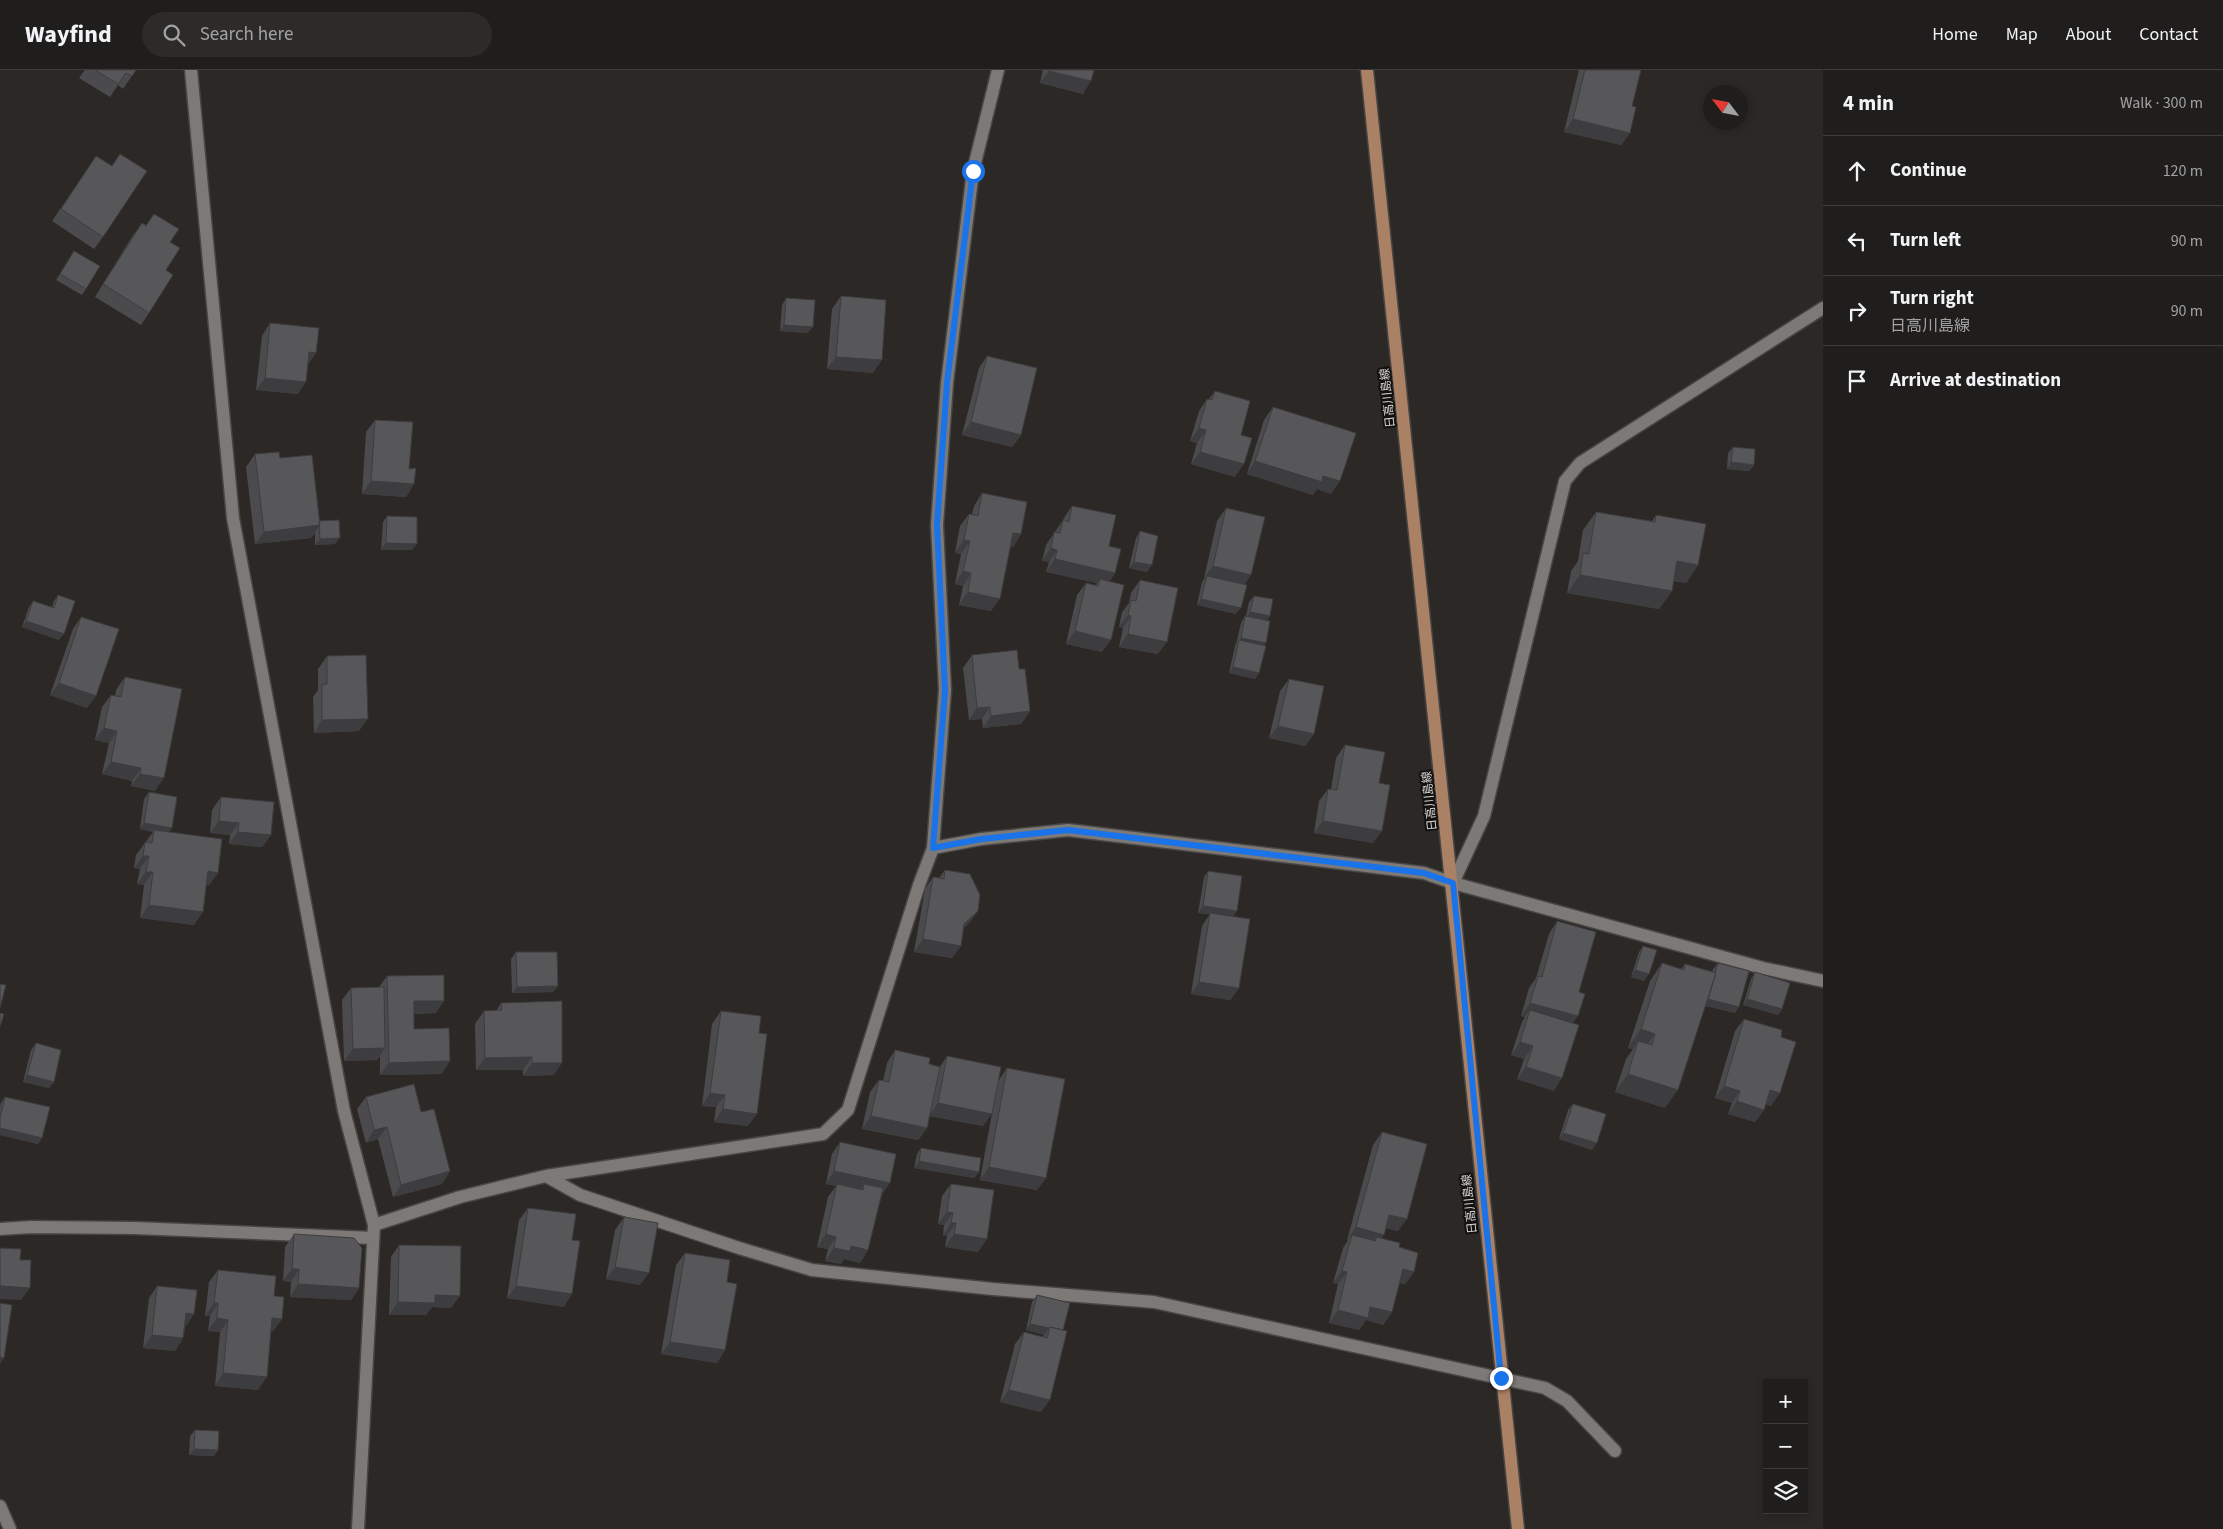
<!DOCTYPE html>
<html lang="en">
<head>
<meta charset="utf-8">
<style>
  body { margin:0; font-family:"Source Sans 3","Noto Sans JP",sans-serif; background:#2d2b29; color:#f1f3f6 }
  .controls { position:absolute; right:15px; bottom:15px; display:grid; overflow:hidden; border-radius:0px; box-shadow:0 2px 8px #0003 }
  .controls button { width:45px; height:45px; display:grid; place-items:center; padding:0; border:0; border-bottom:1px solid #3d3c3b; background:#201e1c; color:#f1f3f6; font:25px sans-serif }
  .compass { position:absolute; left:1703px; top:15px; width:45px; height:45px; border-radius:50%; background:#201e1c; box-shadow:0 2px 8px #0003; rotate:302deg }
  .stop { position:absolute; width:15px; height:15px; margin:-11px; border:4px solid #1a73e8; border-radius:50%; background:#fff }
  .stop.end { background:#1a73e8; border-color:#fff; box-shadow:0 1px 5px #0008 }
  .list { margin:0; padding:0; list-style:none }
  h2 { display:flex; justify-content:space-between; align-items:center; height:65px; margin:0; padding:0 20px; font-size:21px }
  h2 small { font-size:16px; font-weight:400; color:#a2a2a3 }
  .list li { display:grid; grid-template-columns:32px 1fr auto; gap:15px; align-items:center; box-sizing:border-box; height:70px; padding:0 20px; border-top:1px solid #3d3c3b }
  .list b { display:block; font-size:19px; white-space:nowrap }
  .list p { margin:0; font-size:16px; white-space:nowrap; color:#a2a2a3 }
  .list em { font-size:16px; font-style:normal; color:#a2a2a3 }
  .icon { flex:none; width:28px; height:28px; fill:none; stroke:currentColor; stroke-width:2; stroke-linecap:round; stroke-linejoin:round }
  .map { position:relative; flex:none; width:1823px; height:1459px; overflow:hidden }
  header { display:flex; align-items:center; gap:30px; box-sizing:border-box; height:70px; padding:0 25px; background:#201e1c; border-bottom:1px solid #3d3c3b }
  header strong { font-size:24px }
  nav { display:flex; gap:28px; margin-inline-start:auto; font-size:18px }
  .search { width:350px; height:45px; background:#2d2b29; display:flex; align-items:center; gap:12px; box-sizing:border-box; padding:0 18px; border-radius:28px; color:#a2a2a3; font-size:19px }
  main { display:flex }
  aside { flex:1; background:#201e1c }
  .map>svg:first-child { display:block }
</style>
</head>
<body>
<header>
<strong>Wayfind</strong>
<div class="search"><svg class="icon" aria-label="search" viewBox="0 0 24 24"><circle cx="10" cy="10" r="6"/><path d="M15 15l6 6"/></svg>Search here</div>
<nav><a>Home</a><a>Map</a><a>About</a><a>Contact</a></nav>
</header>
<main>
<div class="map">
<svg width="1823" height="1459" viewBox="0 0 1823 1459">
  <rect width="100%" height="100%" fill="#2b2826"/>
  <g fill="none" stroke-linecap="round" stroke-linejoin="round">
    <g stroke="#474543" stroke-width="15">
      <path id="minor" d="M191,0L233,448L344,1041L374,1155L358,1459
        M933,778L981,769L1068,760L1424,803L1453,813L1763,898L1823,911
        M1453,813L1484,746L1565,411L1580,393L1823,238
        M546,1106L580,1125L739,1178L812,1200L993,1219L1154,1232L1545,1318L1567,1331L1615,1381
        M374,1155L460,1127L546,1106L823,1064L848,1040L919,815L933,778L945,620L937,455L947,313L973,101L998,0
        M0,1159L31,1157L135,1158L373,1168
        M0,1436L10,1459"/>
    </g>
    <g stroke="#474543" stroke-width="15">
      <path id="primary" d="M1367,0L1518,1459"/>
    </g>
    <use href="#minor" stroke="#7d7977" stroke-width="12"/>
    <use href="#primary" stroke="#aa8164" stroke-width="12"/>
  </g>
  <path fill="#4b4a4d" d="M85,0H136L123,19L118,15L110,27L79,8Z
    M1043,0H1094L1083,24L1040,13Z
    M1579,0H1641L1632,36L1630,63L1621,75L1564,62Z
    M88,98L103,167L94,179L52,151Z
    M154,144L170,172L166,200L149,243L141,255L95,227L133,165L142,153L146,155Z
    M74,181L86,219L82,225L56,210Z
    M841,226L873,303L827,299L832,239Z
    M786,228L808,263L780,261L782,235Z
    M270,253L316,283L308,294L298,324L256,320L262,266Z
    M987,286L1021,365L1012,377L962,365L979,298Z
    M1215,321L1241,365L1235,407L1191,394L1197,373L1190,371L1199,341L1207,329H1209Z
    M1273,337L1331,424L1317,419L1313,425L1247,404L1264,350Z
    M375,350L409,399L414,414L406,427L362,424L366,362Z
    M1733,377L1754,395L1749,401L1727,399L1728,383Z
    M255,384L280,388L319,451L335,474L315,475V463L311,468L255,474L246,397Z
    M982,423L1021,464L1013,477L1011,476L991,541L959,535L963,516L955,514L961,484L955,483L960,456L969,444H972L974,436Z
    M1072,436L1109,476L1115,503L1109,512L1102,582L1066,574L1077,525L1086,513L1096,515L1097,513L1046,502L1049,492L1042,491L1046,475L1063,450L1064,448Z
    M1226,438L1244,515L1236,544L1197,535L1202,512L1205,508H1204L1217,451Z
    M1596,442L1652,451L1656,445L1698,495L1686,513L1674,511L1672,521L1659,539L1567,523L1571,501L1578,491L1583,460Z
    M387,446L412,480H381L383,452Z
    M1140,461L1147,502L1129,498L1136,468Z
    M1140,510L1158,584L1119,577L1123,558L1119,557L1122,542L1129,533L1131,523Z
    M58,525L59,570L22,557L29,537L33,531L52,537L54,531Z
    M1254,526L1270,546L1267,550L1259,603L1255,609L1229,603L1235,576L1236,574L1241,553L1245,546H1246L1249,532Z
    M81,547L87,638L50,625L73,559Z
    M972,585L1019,599L1030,641L1021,654L983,658L982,649L969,650L963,598Z
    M327,586L359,661L314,663L313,627L318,620V599Z
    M125,607L155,721L131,716L132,711L102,704L109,673L95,670L102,637L111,625L115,626L116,620Z
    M1289,609L1314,664L1305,676L1269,668L1280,621Z
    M1345,675L1379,713L1373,773L1314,763L1319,731L1328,719H1331L1336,688Z
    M149,722L169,762L218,803L209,815H206L194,855L140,848L144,815L137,814L140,799L134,798L136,785L153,762L140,759L144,729Z
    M221,727L271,765L262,777L229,774L230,765L210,763L212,740Z
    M945,800L978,841L969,853L963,858L952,888L914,882L925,819L933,807L939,808Z
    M1208,801L1237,841L1233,846L1239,918L1230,930L1191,924L1202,856L1210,844L1198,843L1204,807Z
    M1557,851L1579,922L1573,953L1554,1021L1517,1009L1524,989L1511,985L1522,952L1525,947L1521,946L1529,918L1536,908L1549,864Z
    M1643,876L1644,911L1631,907L1639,882Z
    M516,882L558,916L553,922L512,923L511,889Z
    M1662,893L1681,899L1685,894L1712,902L1713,899L1718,893L1735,943L1706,936L1665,1038L1615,1022L1626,989L1633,979L1628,978L1650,911Z
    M1755,902L1782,939L1778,945L1743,935L1751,909Z
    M387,906L436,943L414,944V959L450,991L441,1004L380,1005V986L377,990L344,991L342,930L351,918L379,917Z
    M501,933L554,1005L523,1006V1000H476L475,954L484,941H496Z
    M721,941L748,1056L714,1052L716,1037L702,1036L712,954Z
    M1744,949L1771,1036L1766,1034L1764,1040L1755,1052L1728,1044L1732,1033L1715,1028L1735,961Z
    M36,973L54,1012L49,1018L23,1012L31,980Z
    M895,980L929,994L940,997L947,986L998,1011L1007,998L1046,1108L1037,1120L980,1110L997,1015L983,1056L929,1046L927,1058L918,1070L862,1059L870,1022L879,1010L883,1011L887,993Z
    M5,1027L42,1068L38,1074L0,1065V1036L1,1033Z
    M366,1027L421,1042L450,1101L442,1114L393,1127L378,1069L366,1073L357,1039Z
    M1573,1034L1592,1080L1559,1069L1568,1040Z
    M1382,1062L1398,1161L1386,1158L1382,1168L1399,1177L1414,1202L1405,1214L1400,1213L1392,1242L1383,1255L1366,1250L1359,1260L1329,1253L1338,1214L1333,1213L1343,1178L1348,1170H1347L1373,1075Z
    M840,1072L882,1125L868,1180L860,1193L844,1189L841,1194L825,1191L828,1179L817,1177L828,1127L836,1116L826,1114L832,1084Z
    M921,1078L979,1102L974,1108L914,1098L917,1084Z
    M951,1114L978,1182L945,1177L947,1166H943L944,1155L938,1154L942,1126Z
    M528,1138L572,1170L564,1237L507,1228L519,1150Z
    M624,1147L640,1215L606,1209L615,1160Z
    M294,1164L359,1218L351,1230L290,1227L291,1212L283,1211L285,1177Z
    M399,1175L451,1238L432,1237L426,1245H389L391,1187Z
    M685,1183L727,1212L725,1280L717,1293L661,1284L676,1195Z
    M218,1200L274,1226L282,1249L273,1261H271L258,1320L215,1316L220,1262L208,1261L210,1246H205L209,1212Z
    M157,1216L194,1244L185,1257L183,1268L175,1281L143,1278L149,1228Z
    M1037,1225L1070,1233L1041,1342L1000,1332L1015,1274L1024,1262L1043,1267L1044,1265L1026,1260L1032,1232Z
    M195,1360L218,1380L214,1386L189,1385L190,1366Z"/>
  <path fill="#3d3c3e" d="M1049,1L1091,11L1083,24L1040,13Z
    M1573,49L1630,63L1621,75L1564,62Z
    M784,255L813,257L808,263L780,261Z
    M309,282L316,283L307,295Z
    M836,287L882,290L873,303L827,299Z
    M265,308L306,312L298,324L256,320Z
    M971,352L1021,365L1012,377L962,365Z
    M1199,358L1206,360L1197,373L1190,371Z
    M1200,382L1244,394L1235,407L1191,394Z
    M1255,391L1323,406L1340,411L1331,424L1317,419L1313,425L1247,404Z
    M1731,392L1754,395L1749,401L1727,399Z
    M371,411L414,414L406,427L362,424Z
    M320,455L311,468L255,474L264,462Z
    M1013,463L1021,464L1013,477L1005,475Z
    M340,468L335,474L315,475L320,469Z
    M964,470L970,471L961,484L955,483Z
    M386,473L417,474L412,480H381Z
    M1051,478L1057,480L1049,492L1042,491Z
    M1055,489L1115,503L1107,515L1100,509L1097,513L1046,502Z
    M1677,491L1698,495L1686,513L1665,510Z
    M1134,492L1152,495L1147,502L1129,498Z
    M1213,496L1251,505L1243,517L1207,506L1205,508H1204Z
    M963,501L971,503L963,516L955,514Z
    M1580,505L1672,521L1659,539L1567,523Z
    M968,522L1000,529L991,541L959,535Z
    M1201,529L1241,538L1236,544L1197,535Z
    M1250,542L1270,546L1266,553L1246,548Z
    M1128,545L1131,546L1123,558L1119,557Z
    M26,551L64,564L59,570L22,557Z
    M1075,561L1111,570L1102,582L1066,574Z
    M1128,564L1167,572L1158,584L1119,577Z
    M1241,568L1266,573L1261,579L1239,570L1236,574Z
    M1233,597L1259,603L1255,609L1229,603Z
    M59,613L96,626L87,638L50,625Z
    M990,637L982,649L969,650L977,638Z
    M1030,641L1021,654L983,658L991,646Z
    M368,649L359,661L314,663L322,650Z
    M1278,656L1314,664L1305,676L1269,668Z
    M104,658L117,661L109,673L95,670Z
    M111,692L141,698L132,711L102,704Z
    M140,704L164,708L155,721L131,716Z
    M219,751L239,753L230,765L210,763Z
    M1323,751L1382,761L1373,773L1314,763Z
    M144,753L172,758L168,764L154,760L153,762L140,759Z
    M238,762L271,765L262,777L229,774Z
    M143,786H149L140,799L134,798Z
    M208,801L218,803L209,815L199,814Z
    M146,802H153L144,815L137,814Z
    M149,835L203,842L194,855L140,848Z
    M1203,836L1237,841L1232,848L1198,843Z
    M978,841L969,853L955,867L964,854Z
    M923,869L961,876L952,888L914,882Z
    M1635,900L1649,904L1644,911L1631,907Z
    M1199,912L1239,918L1230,930L1191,924Z
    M558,916L553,922L512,923L517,917Z
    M1708,929L1739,937L1735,943L1704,935Z
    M1747,929L1782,939L1778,945L1743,935Z
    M414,931H444L436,943L405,944Z
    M1530,933L1578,946L1569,959L1530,940L1525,947L1521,946Z
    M1641,959L1655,964L1642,982L1638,971L1633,979L1628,978Z
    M1520,972L1533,976L1524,989L1511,985Z
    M385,978L377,990L344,991L353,979Z
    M532,987L523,1000H476L485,988Z
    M450,991L441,1004L380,1005L389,993Z
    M532,993H562L554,1005L523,1006Z
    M1526,997L1562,1008L1554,1021L1517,1009Z
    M1628,1004L1678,1020L1665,1038L1615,1022Z
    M27,1005L54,1012L49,1018L23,1012Z
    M1724,1016L1740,1021L1732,1033L1715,1028Z
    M1770,1020L1780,1023L1771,1036L1761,1033Z
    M710,1023L725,1025L716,1037L702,1036Z
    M1737,1031L1764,1040L1755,1052L1728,1044Z
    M938,1033L992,1044L983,1056L929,1046Z
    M723,1039L757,1044L748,1056L714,1052Z
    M871,1046L927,1058L918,1070L862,1059Z
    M387,1057L378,1069L366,1073L374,1060Z
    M0,1058L42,1068L38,1074L0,1065Z
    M1563,1063L1597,1073L1592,1080L1559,1069Z
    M919,1091L979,1102L974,1108L914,1098Z
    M989,1097L1046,1108L1037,1120L980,1110Z
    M450,1101L442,1114L393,1127L401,1115Z
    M834,1101L890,1113L882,1125L864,1114L860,1121L837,1114L836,1116L826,1114Z
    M947,1142L953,1143L944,1155L938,1154Z
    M1389,1145L1407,1149L1398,1161L1381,1157Z
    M951,1153H956L947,1166H943Z
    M1356,1157L1384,1165L1375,1177L1376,1167L1370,1176L1352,1165L1348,1170H1347Z
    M826,1164L836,1167L828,1179L817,1177Z
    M954,1164L987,1169L978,1182L945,1177Z
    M851,1176L868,1180L860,1193L844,1189L841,1194L825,1191L834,1178Z
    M615,1197L649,1203L640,1215L606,1209Z
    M292,1199H299L291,1212L283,1211Z
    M1403,1199L1414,1202L1405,1214L1395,1211Z
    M1342,1201L1347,1202L1338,1214L1333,1213Z
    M298,1214L359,1218L351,1230L290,1227Z
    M0,1216L30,1218L21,1230L0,1229Z
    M516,1216L572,1224L564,1237L507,1228Z
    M435,1225L460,1226L451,1238L432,1237L426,1245H389L398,1232Z
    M214,1233H218L210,1246H205Z
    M1370,1237L1392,1242L1383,1255L1366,1250L1359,1260L1329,1253L1338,1240Z
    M186,1243L194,1244L185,1257L177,1256Z
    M217,1248L228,1250L220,1262L208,1261Z
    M272,1248L282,1249L273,1261L264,1260Z
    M1030,1254L1049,1258L1044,1265L1026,1260Z
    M152,1265L183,1268L175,1281L143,1278Z
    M670,1272L725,1280L717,1293L661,1284Z
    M0,1287L4,1288L0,1294Z
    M223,1303L267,1307L258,1320L215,1316Z
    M1009,1320L1050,1330L1041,1342L1000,1332Z
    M194,1379L218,1380L214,1386L189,1385Z"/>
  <path fill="#575659" stroke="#3d3c3e" d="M95,0H136L132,6L126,3L118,14Z
    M1049,0H1094L1091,11L1049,1Z
    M1585,0H1641L1632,36L1636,37L1630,63L1573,49Z
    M120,84L147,101L103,167L61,139L96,86L112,96Z
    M154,144L179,159L170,172L180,178L166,200L173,205L149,243L103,214L142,153L146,156Z
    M74,181L100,196L86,219L60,204Z
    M841,226L886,230L882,290L836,287Z
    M786,228L815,230L813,257L784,255Z
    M270,253L319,258L316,283L309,282L306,312L265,308Z
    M987,286L1037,298L1021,365L971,352Z
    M1215,321L1250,331L1241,365L1252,368L1244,394L1200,382L1206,360L1199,358L1207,329L1212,330Z
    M1273,337L1356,363L1340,411L1323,406L1322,412L1255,391Z
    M375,350L413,352L409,399L416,398L414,414L371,411Z
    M1733,377L1755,379L1754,395L1731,392Z
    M279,382L280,388L312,385L320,455L264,462L255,384Z
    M982,423L1027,432L1021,464L1013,463L1000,529L968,522L971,503L963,501L970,471L964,470L969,444L978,446Z
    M1072,436L1116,445L1109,476L1121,479L1115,503L1055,489L1057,480L1051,478L1054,462L1060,463L1063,450L1069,452Z
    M1226,438L1265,447L1251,505L1213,496Z
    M1596,442L1655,452L1656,445L1706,454L1698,495L1677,491L1672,521L1580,505L1583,483L1589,484Z
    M387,446L417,447V474L386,473Z
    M339,450L340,468L320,469L319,451Z
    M1140,461L1158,466L1152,495L1134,492Z
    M1207,506L1247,515L1241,538L1201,529Z
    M1100,509L1124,515L1111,570L1075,561L1086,513L1098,516Z
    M1140,510L1178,518L1167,572L1128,564L1131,546L1128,545L1131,530L1136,531Z
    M58,525L75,531L64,564L26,551L33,531L54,538Z
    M1254,526L1273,529L1270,546L1250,542Z
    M1245,546L1270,551L1266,573L1241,568Z
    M81,547L119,559L96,626L59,613Z
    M1239,570L1266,576L1259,603L1233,597Z
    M1017,580L1019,599H1025L1030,641L991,646L990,637L977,638L972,585Z
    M366,585L368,649L322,650V615L327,614V586Z
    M125,607L182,619L164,708L140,704L141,698L111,692L117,661L104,658L111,625L121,627Z
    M1289,609L1324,616L1314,664L1278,656Z
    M1345,675L1385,682L1379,713L1390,715L1382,761L1323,751L1328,719L1337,720Z
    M149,722L177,727L172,758L144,753Z
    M221,727L274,732L271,765L238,762L239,753L219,751Z
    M154,760L222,769L218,803L208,801L203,842L149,835L153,802H146L149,786H143L145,772L152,773Z
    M945,800L970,804L980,825L978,841L964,854L961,876L923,869L933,807L944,809Z
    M1208,801L1242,806L1237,841L1203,836Z
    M1210,843L1250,849L1239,918L1199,912Z
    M1557,851L1596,862L1579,922L1585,924L1578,946L1530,933L1538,906L1542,907Z
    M1643,876L1657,880L1649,904L1635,900Z
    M516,882H557L558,916L517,917Z
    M1662,893L1684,900L1685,894L1716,903L1678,1020L1628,1004L1638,971L1652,975L1655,964L1641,959Z
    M1718,893L1749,901L1739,937L1708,929L1716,903H1715Z
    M1755,902L1790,913L1782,939L1747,929Z
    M444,905V931H414V959L449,958L450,991L389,993L387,906Z
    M0,914L6,915L0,938Z
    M384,917L385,978L353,979L351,918Z
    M562,931V993H532V987L485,988L484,941L502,940L501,933Z
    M1530,940L1579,955L1562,1008L1526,997L1533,976L1520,972Z
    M721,941L761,946L759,963L767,964L757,1044L723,1039L725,1025L710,1023Z
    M0,943L4,944L0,957Z
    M1744,949L1782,960L1781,967L1796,972L1780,1023L1770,1020L1764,1040L1737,1031L1740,1021L1724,1016Z
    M36,973L61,980L54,1012L27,1005Z
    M895,980L930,988L929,994L940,997L927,1058L871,1046L879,1010L889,1012Z
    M947,986L1001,997L992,1044L938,1033Z
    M1007,998L1065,1009L1046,1108L989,1097Z
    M414,1014L421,1042L434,1039L450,1101L401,1115L387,1057L374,1060L366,1027Z
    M5,1027L50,1037L42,1068L0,1058V1048Z
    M1573,1034L1606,1044L1597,1073L1563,1063Z
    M1382,1062L1427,1074L1407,1149L1389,1145L1384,1165L1356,1157Z
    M840,1072L896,1084L890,1113L834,1101Z
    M921,1078L981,1088L979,1102L919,1091Z
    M837,1114L863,1120L864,1114L883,1118L868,1180L851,1176L850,1181L834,1178L836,1167L826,1164Z
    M951,1114L994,1120L987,1169L954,1164L956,1153H951L953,1143L947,1142Z
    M528,1138L576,1144L572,1170L580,1171L572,1224L516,1216Z
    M624,1147L658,1153L649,1203L615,1197Z
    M294,1164L354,1168L362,1178L359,1218L298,1214L299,1199H292Z
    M1352,1165L1376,1171V1167L1400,1173L1399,1177L1418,1183L1414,1202L1403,1199L1392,1242L1370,1237L1368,1248L1338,1240L1347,1202L1342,1201Z
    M399,1175L461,1176L460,1226L435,1225V1233L398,1232Z
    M0,1178L21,1179L20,1190H31L30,1218L0,1216Z
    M685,1183L730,1190L727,1212L737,1214L725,1280L670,1272Z
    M218,1200L276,1206L274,1226L284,1227L282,1249L272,1248L267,1307L223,1303L228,1250L217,1248L218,1233H214Z
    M157,1216L197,1220L194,1244L186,1243L183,1268L152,1265Z
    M1037,1225L1070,1233L1063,1260L1050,1257L1049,1258L1030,1254Z
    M0,1233L12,1235L4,1288L0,1287Z
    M1050,1257L1067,1261L1050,1330L1009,1320L1024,1262L1047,1268Z
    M195,1360L219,1361L218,1380L194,1379Z"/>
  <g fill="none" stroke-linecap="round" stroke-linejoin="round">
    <path stroke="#1a73e8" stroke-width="6" d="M973,101L947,313L937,455L945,620L933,778L981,769L1068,760L1424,803L1453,813L1501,1308"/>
  </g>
  <g text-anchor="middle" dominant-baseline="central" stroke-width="4" stroke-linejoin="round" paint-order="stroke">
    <g font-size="12" fill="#dad8d7" stroke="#131110">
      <text transform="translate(1388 328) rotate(-96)">日高川島線</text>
      <text transform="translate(1430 731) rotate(-96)">日高川島線</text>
      <text transform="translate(1470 1134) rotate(-96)">日高川島線</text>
    </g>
  </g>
</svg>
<div class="controls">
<button>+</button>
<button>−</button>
<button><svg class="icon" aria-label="layers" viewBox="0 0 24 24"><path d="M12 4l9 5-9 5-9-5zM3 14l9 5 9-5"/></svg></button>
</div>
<svg class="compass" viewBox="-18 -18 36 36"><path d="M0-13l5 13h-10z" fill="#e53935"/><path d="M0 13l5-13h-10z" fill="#a2a2a3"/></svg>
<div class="stop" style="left:973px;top:101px"></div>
<div class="stop end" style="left:1501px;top:1308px"></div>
</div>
<aside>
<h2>4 min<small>Walk · 300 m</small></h2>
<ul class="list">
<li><svg class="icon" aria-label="ahead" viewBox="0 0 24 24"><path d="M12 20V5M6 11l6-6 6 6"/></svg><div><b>Continue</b></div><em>120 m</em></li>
<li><svg class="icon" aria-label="left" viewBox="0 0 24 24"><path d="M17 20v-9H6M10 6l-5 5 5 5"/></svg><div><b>Turn left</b></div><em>90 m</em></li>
<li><svg class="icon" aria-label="right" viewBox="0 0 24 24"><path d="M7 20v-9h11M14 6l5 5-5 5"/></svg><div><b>Turn right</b><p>日高川島線</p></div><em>90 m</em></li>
<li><svg class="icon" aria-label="arrive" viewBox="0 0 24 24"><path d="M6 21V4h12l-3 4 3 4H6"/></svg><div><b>Arrive at destination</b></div></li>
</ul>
</aside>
</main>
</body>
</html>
